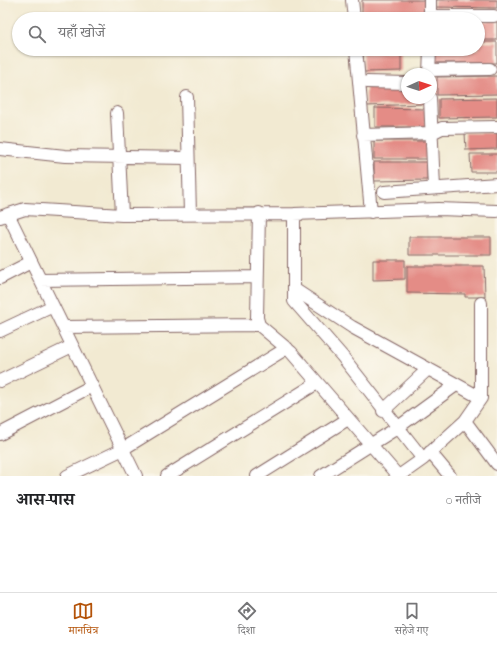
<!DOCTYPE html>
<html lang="hi">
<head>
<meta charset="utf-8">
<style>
  body { margin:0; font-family:"IM FELL French Canon","Noto Serif Devanagari",serif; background:#f2f2f2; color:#202124 }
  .compass { position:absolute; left:401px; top:68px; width:36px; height:36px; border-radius:50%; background:#fff; box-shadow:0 1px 3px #0004; rotate:87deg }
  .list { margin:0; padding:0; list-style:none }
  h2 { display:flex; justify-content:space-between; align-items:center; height:52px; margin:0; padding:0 16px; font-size:17px }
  h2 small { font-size:13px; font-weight:400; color:#757577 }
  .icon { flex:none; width:22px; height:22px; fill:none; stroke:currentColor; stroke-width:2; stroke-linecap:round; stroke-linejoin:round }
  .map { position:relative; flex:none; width:497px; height:476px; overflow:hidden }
  .search { position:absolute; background:#fff; box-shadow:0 1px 3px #0004; left:12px; right:12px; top:12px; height:44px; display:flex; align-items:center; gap:10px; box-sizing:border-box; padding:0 14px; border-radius:22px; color:#757577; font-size:15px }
  .sheet { height:116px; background:#fff }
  nav { display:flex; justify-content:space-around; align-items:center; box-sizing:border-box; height:56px; border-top:1px solid #e0e0e0; background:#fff; font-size:11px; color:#757577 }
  nav a { display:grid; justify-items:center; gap:2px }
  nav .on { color:#b45309 }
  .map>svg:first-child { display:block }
</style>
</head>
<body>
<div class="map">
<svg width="497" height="476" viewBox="0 0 497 476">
  <rect width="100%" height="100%" fill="#fbf7ec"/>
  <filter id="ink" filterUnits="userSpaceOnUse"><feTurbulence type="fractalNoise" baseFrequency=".025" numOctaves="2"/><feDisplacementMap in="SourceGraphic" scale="8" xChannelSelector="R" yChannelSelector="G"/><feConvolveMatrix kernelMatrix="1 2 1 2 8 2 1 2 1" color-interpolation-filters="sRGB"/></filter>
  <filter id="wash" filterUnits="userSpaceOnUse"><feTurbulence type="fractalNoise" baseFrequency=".012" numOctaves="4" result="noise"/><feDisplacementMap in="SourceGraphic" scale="16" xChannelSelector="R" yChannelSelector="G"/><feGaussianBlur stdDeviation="0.9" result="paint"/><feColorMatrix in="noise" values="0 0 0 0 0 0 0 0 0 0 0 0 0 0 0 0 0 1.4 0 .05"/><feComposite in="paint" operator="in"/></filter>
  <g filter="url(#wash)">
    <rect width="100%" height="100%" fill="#f2ead2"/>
    <g id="blocks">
      <path fill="#e48c86" d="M362,0H425V17L362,18Z
        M434,0H497V8L434,7Z
        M478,21H497V40H478Z
        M478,42H497V63H434V49H478Z
        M362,49H396V51H362Z
        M401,52V71L364,72L363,53Z
        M497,76V94L437,95V77Z
        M407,86V98H424V104L366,106V87Z
        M497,98V117L439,118V99Z
        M375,108L426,109V127H375Z
        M465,133H497V149L466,150Z
        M374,141H428V159H374Z
        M470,154H497V172H471Z
        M374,162H427V180L374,181Z
        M409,237H491V255H409Z
        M373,260H405V279L373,280Z
        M407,266H484L485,297H465V294L407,293Z"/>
    </g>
  </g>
  <g filter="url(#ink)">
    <use href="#blocks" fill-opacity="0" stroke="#856665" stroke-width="1"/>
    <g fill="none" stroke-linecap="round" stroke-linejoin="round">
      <g stroke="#856665" stroke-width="14">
        <path id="minor" d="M352,0L354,19
          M430,16H494
          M430,19V0
          M356,49L371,212
          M429,70L490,69
          M429,74L430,49
          M367,82L407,83
          M187,97L190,214
          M430,98L434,188
          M117,113L122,215
          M363,135L432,133L442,128L497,127
          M0,149L65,156L188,158
          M384,192L497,184
          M259,213L257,318L259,325L291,352L398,476
          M8,214L136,476
          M294,214V301L342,356L423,459
          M0,217L25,209L122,215L294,214L438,209L497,211
          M0,278L31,262
          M40,280L257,277
          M294,289L352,327L481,398
          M63,327L259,325
          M0,331L53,306
          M0,381L72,346
          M383,411L428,369
          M465,421L497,464
          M0,434L92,386
          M430,452L450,476
          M67,476L123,449L287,348
          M167,476L317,383
          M257,476L348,419
          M321,476L397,428L456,385
          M399,476L423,459L465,421L481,398V303"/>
      </g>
      <use href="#minor" stroke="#fff" stroke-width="12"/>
    </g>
  </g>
</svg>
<svg class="compass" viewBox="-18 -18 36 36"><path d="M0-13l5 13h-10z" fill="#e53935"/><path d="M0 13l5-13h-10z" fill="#757577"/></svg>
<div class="search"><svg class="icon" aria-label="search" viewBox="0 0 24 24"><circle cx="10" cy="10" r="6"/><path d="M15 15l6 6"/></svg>यहाँ खोजें</div>
</div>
<section class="sheet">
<h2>आस-पास<small>0 नतीजे</small></h2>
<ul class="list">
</ul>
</section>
<nav>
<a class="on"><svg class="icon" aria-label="map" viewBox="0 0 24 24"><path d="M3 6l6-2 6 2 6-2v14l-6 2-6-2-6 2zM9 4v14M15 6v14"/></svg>मानचित्र</a>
<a><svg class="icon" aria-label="directions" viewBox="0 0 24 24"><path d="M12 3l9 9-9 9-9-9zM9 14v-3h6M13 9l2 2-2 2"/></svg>दिशा</a>
<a><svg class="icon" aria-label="saved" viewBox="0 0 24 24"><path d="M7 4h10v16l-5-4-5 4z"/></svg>सहेजे गए</a>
</nav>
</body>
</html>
